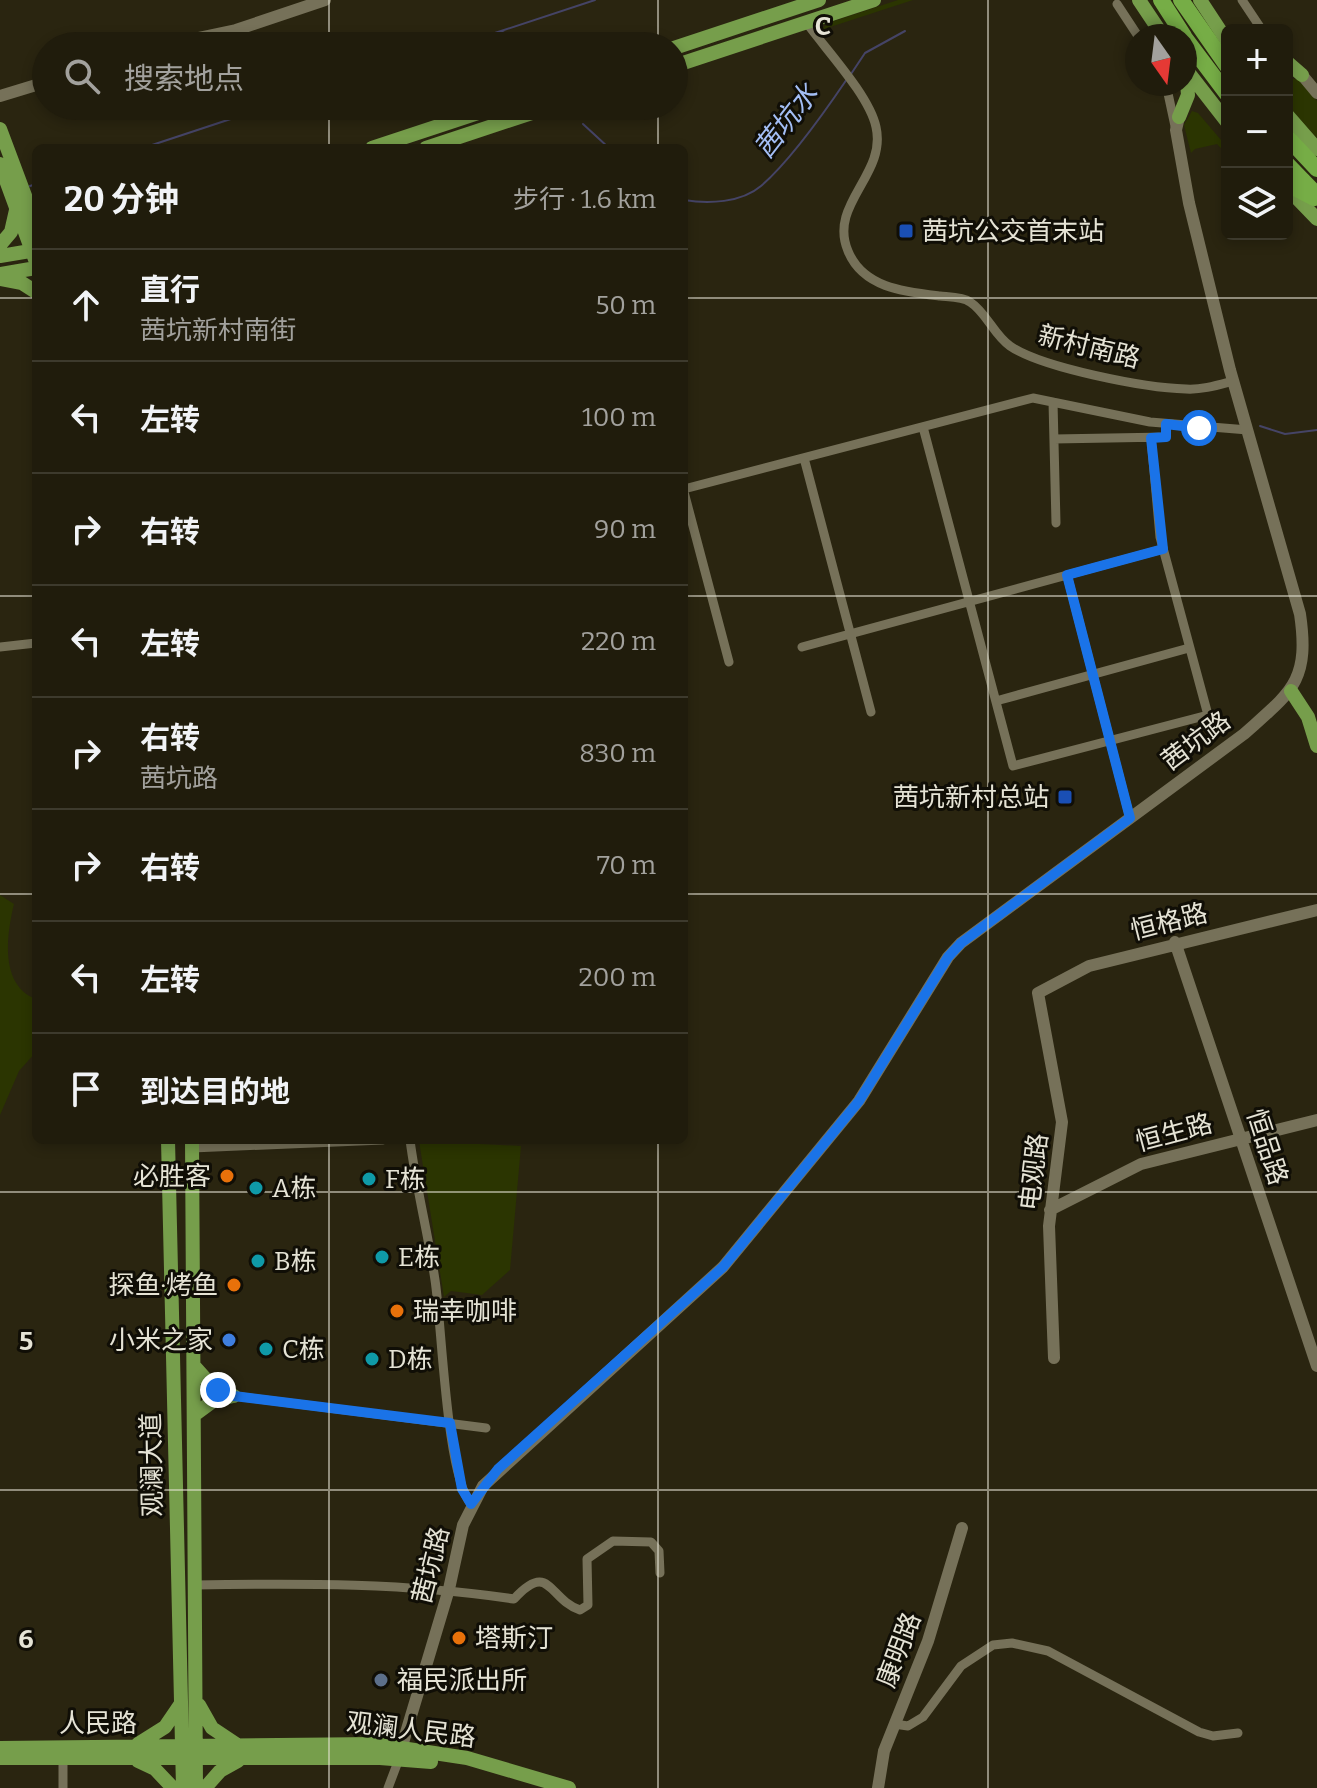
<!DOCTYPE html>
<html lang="zh">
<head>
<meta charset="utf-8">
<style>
  body { margin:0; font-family:Bitter,"Noto Sans SC",serif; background:#2d291a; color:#f1f3f6 }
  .controls { position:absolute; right:24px; top:24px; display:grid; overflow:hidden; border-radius:12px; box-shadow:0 4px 12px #0003 }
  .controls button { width:72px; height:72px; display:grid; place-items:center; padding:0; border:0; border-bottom:2px solid #3d3a2d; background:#201c0c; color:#f1f3f6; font:40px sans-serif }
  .compass { position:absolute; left:1125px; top:24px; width:72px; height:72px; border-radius:50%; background:#201c0c; box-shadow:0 4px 12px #0003; rotate:166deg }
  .stop { position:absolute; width:24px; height:24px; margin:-18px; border:6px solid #1a73e8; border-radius:50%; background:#fff }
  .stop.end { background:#1a73e8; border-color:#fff; box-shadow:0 2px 8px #0008 }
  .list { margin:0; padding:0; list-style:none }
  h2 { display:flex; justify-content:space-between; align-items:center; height:104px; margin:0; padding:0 32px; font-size:34px }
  h2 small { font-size:26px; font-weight:400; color:#a2a19d }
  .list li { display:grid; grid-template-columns:52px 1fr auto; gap:24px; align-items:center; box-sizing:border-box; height:112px; padding:0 32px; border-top:2px solid #3d3a2d }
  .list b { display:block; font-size:30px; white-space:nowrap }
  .list p { margin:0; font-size:26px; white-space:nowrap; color:#a2a19d }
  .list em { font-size:26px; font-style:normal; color:#a2a19d }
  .icon { flex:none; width:44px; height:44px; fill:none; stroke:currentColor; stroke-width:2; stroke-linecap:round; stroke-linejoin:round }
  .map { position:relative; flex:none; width:1317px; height:1788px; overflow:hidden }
  .search { position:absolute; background:#201c0c; box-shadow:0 4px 12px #0003; left:32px; top:32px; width:656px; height:88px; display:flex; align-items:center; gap:20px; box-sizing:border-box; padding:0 28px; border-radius:44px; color:#a2a19d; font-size:30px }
  .panel { position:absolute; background:#201c0c; box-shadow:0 4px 12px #0003; left:32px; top:144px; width:656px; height:1000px; border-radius:12px }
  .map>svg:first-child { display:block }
</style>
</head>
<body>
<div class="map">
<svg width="1317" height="1788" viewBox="0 0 1317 1788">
  <rect width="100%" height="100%" fill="#2a2510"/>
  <path fill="#2b3501" d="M898,0H913L821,30L828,23Z
    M1287,79H1298L1317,101V138L1287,105Z
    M1192,111L1198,113L1227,147V155L1217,144L1195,149L1191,153L1184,125Z
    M0,895L14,904C6,937 0,985 36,999V1052L19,1071L0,1115Z
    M419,1141L521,1146L510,1270L482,1295L451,1291L444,1297Z"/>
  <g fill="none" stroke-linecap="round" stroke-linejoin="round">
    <path stroke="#454466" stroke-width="2" d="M501,31L595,0
      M455,46L501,31L528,46
      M851,74L865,53L905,31
      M583,124L609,148
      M143,148L270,106
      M30,186L36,184
      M684,200C708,204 741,203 761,186C789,162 826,110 847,79
      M1260,426L1285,434L1317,430"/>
    <path stroke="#767159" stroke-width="9" d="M1242,0L1262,30
      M1117,4L1138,36
      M806,22C826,50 869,95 876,127C887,175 828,204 848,251C863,288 905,292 940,296C948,297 963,297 970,302C986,312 994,335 1010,346C1042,368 1146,388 1186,389C1202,390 1218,385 1233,381
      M1166,84L1175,126
      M1053,402L1056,523
      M923,427L1013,766L1208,715L1160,537L1151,438
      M1054,439L1166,437V424
      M804,458L871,712
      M684,489L1033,398L1150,422L1248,430
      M684,492L729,662
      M1067,575L1130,818
      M0,647L36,643
      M802,647L1163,549
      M996,701L1189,648
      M410,1140C416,1187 428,1233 435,1280C442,1325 446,1475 471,1504
      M192,1148L383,1140
      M234,1396L486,1428
      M195,1585C302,1583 408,1583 514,1599C550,1560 548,1599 580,1610L588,1605L587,1559L613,1541L651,1542L659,1551L660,1573
      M894,1724L908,1726L923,1717L961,1666L993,1645L1012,1643L1048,1651L1199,1732L1213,1736L1238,1733
      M63,1758V1788
      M388,1788L399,1759"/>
    <path stroke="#767159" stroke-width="12" d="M160,46L236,30L325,0
      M1302,75L1317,93
      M0,96L46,82
      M1175,942L1317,1366
      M1050,1210L1141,1164L1317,1120
      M1054,1358L1049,1226L1062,1122L1038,993L1089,966L1317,910
      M399,1756L449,1589L463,1525L483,1486L723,1267L859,1101L948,957L961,943L1244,734C1291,692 1310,682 1300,614L1230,370L1189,203L1176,130L1179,117
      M878,1788L884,1751L928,1641L962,1528"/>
    <path stroke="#769e4b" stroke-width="14" d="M1139,0L1163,36
      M1200,0L1227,41
      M674,48L819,0
      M1287,62L1302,75
      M674,66L874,0
      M1185,68L1227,122
      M1287,115L1317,149
      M1179,117L1188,95L1186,71
      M0,129L36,225
      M372,148L499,106
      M426,148L553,106
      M0,164L36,262
      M1287,188L1317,219
      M0,245L11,232L16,210
      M0,256L36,250
      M0,274L36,268
      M0,279L22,283L36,292
      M1291,691L1308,717L1317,746
      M168,1140L183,1788
      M192,1140L196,1788
      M194,1366L211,1385L234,1396
      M194,1415L213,1401L233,1396
      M199,1705L212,1728L236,1744
      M138,1744L165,1727L180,1705
      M0,1748L375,1744L467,1758L569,1788
      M0,1758H380L431,1762
      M138,1761L155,1769L173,1788
      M205,1788L220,1771L238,1761"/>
    <path stroke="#76ad46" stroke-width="16" d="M1161,0L1184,36
      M1181,0L1227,66
      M1185,38L1227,94
      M1287,137L1317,169
      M1287,164L1317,195
      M1287,184L1314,198"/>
  </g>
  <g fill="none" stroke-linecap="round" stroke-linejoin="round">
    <path stroke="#1a73e8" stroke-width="10" d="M218,1390L234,1396L450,1423L462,1489L471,1504L498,1469L723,1267L859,1101L948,957L961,943L1130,818L1067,575L1163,549L1151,438L1166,437V424L1199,428"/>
  </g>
  <path fill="none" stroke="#e5e3d5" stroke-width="2" stroke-opacity="0.55" d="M329,0V46M658,0V46M988,0V1788M329,106V148M658,106V148M0,298H36M684,298H1317M0,596H36M684,596H1317M0,894H36M684,894H1317M329,1140V1788M658,1140V1788M0,1192H1317M0,1490H1317"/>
  <g fill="#1a4fb4" stroke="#100e06" stroke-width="3">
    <rect x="898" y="223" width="16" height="16" rx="4"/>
    <rect x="1057" y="789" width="16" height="16" rx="4"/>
  </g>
  <g fill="#e8710a" stroke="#100e06" stroke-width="3">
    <circle cx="227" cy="1176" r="8"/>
    <circle cx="234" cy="1285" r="8"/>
    <circle cx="397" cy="1311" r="8"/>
    <circle cx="459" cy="1638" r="8"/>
  </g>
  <g fill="#0f9aa8" stroke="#100e06" stroke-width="3">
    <circle cx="369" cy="1179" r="8"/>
    <circle cx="256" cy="1188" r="8"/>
    <circle cx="382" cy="1257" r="8"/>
    <circle cx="258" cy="1261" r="8"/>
    <circle cx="266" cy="1349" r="8"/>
    <circle cx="372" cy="1359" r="8"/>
  </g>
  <circle fill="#3f7fe0" stroke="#100e06" stroke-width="3" cx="229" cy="1340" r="8"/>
  <circle fill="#5c6f8a" stroke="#100e06" stroke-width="3" cx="381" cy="1680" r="8"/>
  <g text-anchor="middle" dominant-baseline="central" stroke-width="6" stroke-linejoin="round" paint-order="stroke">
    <g font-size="26" fill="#e5e3d5" stroke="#100e06" text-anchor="start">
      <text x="922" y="231">茜坑公交首末站</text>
      <text x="1049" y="797" text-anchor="end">茜坑新村总站</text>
      <text x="211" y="1176" text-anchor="end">必胜客</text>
      <text x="385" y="1179">F栋</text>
      <text x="272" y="1188">A栋</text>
      <text x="398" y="1257">E栋</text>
      <text x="274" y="1261">B栋</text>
      <text x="218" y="1285" text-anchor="end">探鱼·烤鱼</text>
      <text x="413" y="1311">瑞幸咖啡</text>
      <text x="213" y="1340" text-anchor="end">小米之家</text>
      <text x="282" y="1349">C栋</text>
      <text x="388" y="1359">D栋</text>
      <text x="475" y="1638">塔斯汀</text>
      <text x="397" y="1680">福民派出所</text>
    </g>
    <g font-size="26" fill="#e5e3d5" stroke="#100e06">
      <text transform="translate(1089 347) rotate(14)">新村南路</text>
      <text transform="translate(1196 741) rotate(-37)">茜坑路</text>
      <text transform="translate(1169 922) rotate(-14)">恒格路</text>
      <text transform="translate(1174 1133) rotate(-15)">恒生路</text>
      <text transform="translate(1267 1147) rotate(72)">恒品路</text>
      <text transform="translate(1034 1172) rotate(-83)">电观路</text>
      <text transform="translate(152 1465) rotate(-91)">观澜大道</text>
      <text transform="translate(431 1565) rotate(-76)">茜坑路</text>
      <text transform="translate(899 1650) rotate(-69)">康明路</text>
      <text x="98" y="1723">人民路</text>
      <text transform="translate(411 1730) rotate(7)">观澜人民路</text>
    </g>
    <g font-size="28" font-style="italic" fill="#a3bef5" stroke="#100e06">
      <text transform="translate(786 121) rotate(-52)">茜坑水</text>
    </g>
  </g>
  <g font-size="26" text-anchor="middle" font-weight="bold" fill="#e5e3d5" stroke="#100e06" stroke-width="6" stroke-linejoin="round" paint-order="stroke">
    <text x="823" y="35">C</text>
    <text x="26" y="1350">5</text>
    <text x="26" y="1648">6</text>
  </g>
</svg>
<div class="controls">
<button>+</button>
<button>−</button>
<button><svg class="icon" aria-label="layers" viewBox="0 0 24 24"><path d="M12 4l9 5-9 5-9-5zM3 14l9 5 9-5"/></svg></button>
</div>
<svg class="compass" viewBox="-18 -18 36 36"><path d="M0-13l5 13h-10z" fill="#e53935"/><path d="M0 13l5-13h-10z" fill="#a2a19d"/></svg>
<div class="stop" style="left:1199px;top:428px"></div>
<div class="stop end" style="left:218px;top:1390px"></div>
<div class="search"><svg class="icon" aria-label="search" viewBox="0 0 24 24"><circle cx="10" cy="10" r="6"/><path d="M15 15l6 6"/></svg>搜索地点</div>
<section class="panel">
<h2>20 分钟<small>步行 · 1.6 km</small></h2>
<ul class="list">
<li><svg class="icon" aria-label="ahead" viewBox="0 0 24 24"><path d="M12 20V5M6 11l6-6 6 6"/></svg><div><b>直行</b><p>茜坑新村南街</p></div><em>50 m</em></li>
<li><svg class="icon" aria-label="left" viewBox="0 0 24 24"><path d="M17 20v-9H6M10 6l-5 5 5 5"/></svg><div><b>左转</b></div><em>100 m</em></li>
<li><svg class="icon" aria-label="right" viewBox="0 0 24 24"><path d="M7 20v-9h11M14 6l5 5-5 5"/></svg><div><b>右转</b></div><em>90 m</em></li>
<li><svg class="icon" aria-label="left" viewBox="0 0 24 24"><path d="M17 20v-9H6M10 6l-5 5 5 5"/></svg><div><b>左转</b></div><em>220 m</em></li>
<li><svg class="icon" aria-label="right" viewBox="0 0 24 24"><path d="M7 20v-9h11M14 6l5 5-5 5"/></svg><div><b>右转</b><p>茜坑路</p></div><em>830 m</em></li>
<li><svg class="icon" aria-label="right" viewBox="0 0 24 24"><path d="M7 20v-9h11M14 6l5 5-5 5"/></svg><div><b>右转</b></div><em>70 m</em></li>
<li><svg class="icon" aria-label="left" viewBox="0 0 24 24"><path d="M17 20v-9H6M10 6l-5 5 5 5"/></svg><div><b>左转</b></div><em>200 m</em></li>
<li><svg class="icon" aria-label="arrive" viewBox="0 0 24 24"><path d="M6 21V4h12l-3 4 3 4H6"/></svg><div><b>到达目的地</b></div></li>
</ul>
</section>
</div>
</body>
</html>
